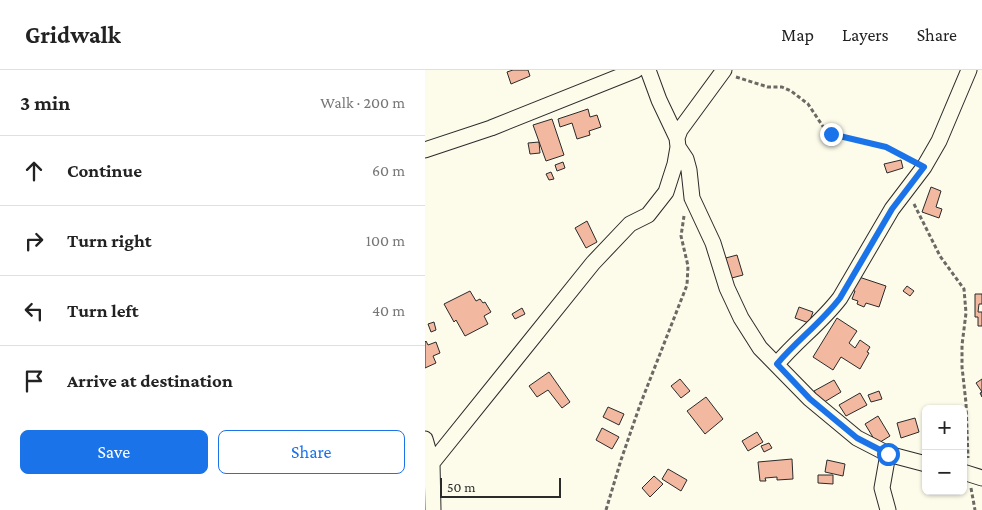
<!DOCTYPE html>
<html lang="en">
<head>
<meta charset="utf-8">
<style>
  body { margin:0; font-family:"Crimson Pro",serif; background:#f2f2f2; color:#222 }
  .controls { position:absolute; right:15px; bottom:15px; display:grid; overflow:hidden; border-radius:8px; box-shadow:0 1px 4px #0004 }
  .controls button { width:45px; height:45px; display:grid; place-items:center; padding:0; border:0; border-bottom:1px solid #e0e0e0; background:#fff; color:#222; font:25px sans-serif }
  .scale { position:absolute; left:15px; bottom:12px; width:121px; box-sizing:border-box; padding-left:5px; border:2px solid #2b2b2b; border-top:0; font-size:14px; line-height:18px; white-space:nowrap; color:#2b2b2b; -webkit-text-stroke:4px #fdfbea; paint-order:stroke }
  .stop { position:absolute; width:15px; height:15px; margin:-11px; border:4px solid #1a73e8; border-radius:50%; background:#fff }
  .stop.end { background:#1a73e8; border-color:#fff; box-shadow:0 1px 5px #0008 }
  .list { margin:0; padding:0; list-style:none }
  h2 { display:flex; justify-content:space-between; align-items:center; height:65px; margin:0; padding:0 20px; font-size:21px }
  h2 small { font-size:16px; font-weight:400; color:#767676 }
  .list li { display:grid; grid-template-columns:32px 1fr auto; gap:15px; align-items:center; box-sizing:border-box; height:70px; padding:0 20px; border-top:1px solid #e0e0e0 }
  .list b { display:block; font-size:19px; white-space:nowrap }
  .list em { font-size:16px; font-style:normal; color:#767676 }
  .actions { display:flex; gap:10px; padding:15px 20px }
  .actions a { flex:1; padding:11px 0; border:1px solid #1a73e8; border-radius:8px; text-align:center; font-size:18px; color:#1a73e8 }
  .actions .main { background:#1a73e8; color:#fff }
  .icon { flex:none; width:28px; height:28px; fill:none; stroke:currentColor; stroke-width:2; stroke-linecap:round; stroke-linejoin:round }
  .map { position:relative; flex:none; width:557px; height:440px; overflow:hidden }
  header { display:flex; align-items:center; gap:30px; box-sizing:border-box; height:70px; padding:0 25px; background:#fff; border-bottom:1px solid #e0e0e0 }
  header strong { font-size:24px }
  nav { display:flex; gap:28px; margin-inline-start:auto; font-size:18px }
  main { display:flex }
  aside { flex:1; background:#fff }
  .map>svg:first-child { display:block }
</style>
</head>
<body>
<header>
<strong>Gridwalk</strong>
<nav><a>Map</a><a>Layers</a><a>Share</a></nav>
</header>
<main>
<aside>
<h2>3 min<small>Walk · 200 m</small></h2>
<ul class="list">
<li><svg class="icon" aria-label="ahead" viewBox="0 0 24 24"><path d="M12 20V5M6 11l6-6 6 6"/></svg><div><b>Continue</b></div><em>60 m</em></li>
<li><svg class="icon" aria-label="right" viewBox="0 0 24 24"><path d="M7 20v-9h11M14 6l5 5-5 5"/></svg><div><b>Turn right</b></div><em>100 m</em></li>
<li><svg class="icon" aria-label="left" viewBox="0 0 24 24"><path d="M17 20v-9H6M10 6l-5 5 5 5"/></svg><div><b>Turn left</b></div><em>40 m</em></li>
<li><svg class="icon" aria-label="arrive" viewBox="0 0 24 24"><path d="M6 21V4h12l-3 4 3 4H6"/></svg><div><b>Arrive at destination</b></div></li>
</ul>
<div class="actions"><a class="main">Save</a><a>Share</a></div>
</aside>
<div class="map">
<svg width="557" height="440" viewBox="0 0 557 440">
  <rect width="100%" height="100%" fill="#fdfbea"/>
  <path fill="#f2b8a0" stroke="#2b2b2b" d="M88,0H103L105,6L86,14L82,2Z
    M163,39L165,47L172,45L176,57L164,61L165,65L152,69L147,53L135,57L133,49Z
    M127,49L139,85L121,91L108,55Z
    M114,72L115,83L105,84L103,73Z
    M476,90L478,98L462,103L459,94Z
    M138,92L140,98L132,101L130,95Z
    M126,102L129,109L124,110L121,104Z
    M506,117L516,121L511,137L517,139L514,148L497,142Z
    M162,151L172,172L161,178L150,158Z
    M312,185L318,205L303,209L297,189Z
    M431,206L461,216L454,237L441,233L439,237L432,234L433,231L427,229L430,221L427,220Z
    M482,216L489,221L485,226L478,221Z
    M45,221L51,231L55,229L58,233L60,232L66,242L59,246L63,254L40,266L31,250L29,252L19,234Z
    M550,224H557V234H554L553,242H557V256H553V247H550Z
    M374,237L388,242L384,253L370,248Z
    M97,238L100,244L90,249L87,244Z
    M412,248L432,261L424,273L430,278L435,270L445,277L442,282L444,283L435,299L416,287L408,300L388,287Z
    M9,252L11,260L6,262L3,254Z
    M1,271L3,275L11,272L15,283L8,286L11,293L0,298V272Z
    M124,302L145,332L137,338L123,320L112,327L104,316Z
    M255,309L265,321L256,328L246,316Z
    M557,309V327L555,323L557,322L551,313Z
    M409,310L416,322L396,334L389,321Z
    M454,321L457,329L446,332L443,325Z
    M435,323L442,335L421,346L414,335Z
    M281,327L298,349L280,364L262,341Z
    M183,337L199,344L194,355L178,347Z
    M453,346L465,366L452,374L440,354Z
    M490,348L494,362L476,368L472,353Z
    M177,358L194,367L187,379L171,370Z
    M332,362L338,372L323,381L317,371Z
    M344,373L347,378L339,382L336,376Z
    M367,389L368,409L352,410V407L340,408L341,411H335L333,392Z
    M402,390L420,394L418,406L400,402Z
    M243,399L262,410L256,421L237,409Z
    M393,405H408V414L393,413Z
    M229,406L238,414L225,427L217,418Z"/>
  <g fill="none" stroke-linecap="round" stroke-linejoin="round">
    <g stroke="#2b2b2b" stroke-width="17">
      <path id="street" d="M223,0L234,30L252,68
        M253,77L261,89L264,100L267,128L288,173L302,218L316,248L335,278L385,329L432,368L463,384L501,394
        M0,80L66,58L211,0
        M352,294C371,271 396,253 415,228L467,139L499,97L514,71L544,0
        M0,369L7,393L8,440
        M463,384L457,418L463,440
        M7,393L168,193L205,154L223,145L241,122L250,94L253,77L252,68L255,60L299,0
        M538,402L557,408"/>
    </g>
    <path stroke="#6a6964" stroke-width="3" stroke-dasharray="4 2.5" stroke-linecap="butt" d="M311,7L343,17H357L366,21L383,34L401,61L406,64L461,77L487,90
      M489,134L515,186L539,219L541,243L537,275V297L541,333L543,388
      M546,418L550,440
      M181,440L196,390L215,335L262,215L263,196L256,166L259,146"/>
    <use href="#street" stroke="#fdfbea" stroke-width="15"/>
  </g>
  <g fill="none" stroke-linecap="round" stroke-linejoin="round">
    <path stroke="#1a73e8" stroke-width="6" d="M406,64L461,77L499,97L467,139L415,228C396,253 371,271 352,294L385,329L432,368L463,384"/>
  </g>
</svg>
<div class="controls">
<button>+</button>
<button>−</button>
</div>
<div class="scale">50 m</div>
<div class="stop" style="left:463px;top:384px"></div>
<div class="stop end" style="left:406px;top:64px"></div>
</div>
</main>
</body>
</html>
